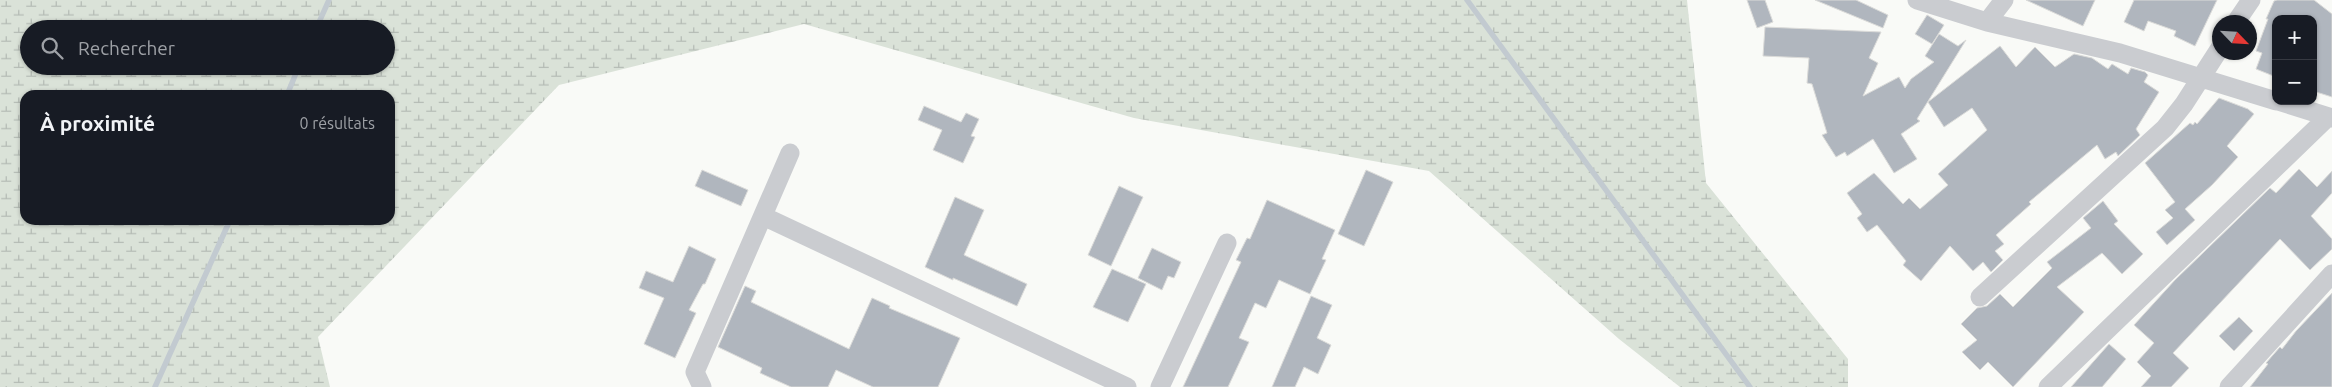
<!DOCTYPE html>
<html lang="fr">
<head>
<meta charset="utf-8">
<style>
  body { margin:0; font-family:Ubuntu,sans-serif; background:#20242c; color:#f1f3f6 }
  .controls { position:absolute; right:15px; top:15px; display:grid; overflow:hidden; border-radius:10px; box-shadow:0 1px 4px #0004 }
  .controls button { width:45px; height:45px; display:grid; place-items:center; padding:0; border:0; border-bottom:1px solid #363941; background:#171b24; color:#f1f3f6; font:25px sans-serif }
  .compass { position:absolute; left:2212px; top:15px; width:45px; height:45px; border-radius:50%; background:#171b24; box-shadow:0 1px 4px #0004; rotate:115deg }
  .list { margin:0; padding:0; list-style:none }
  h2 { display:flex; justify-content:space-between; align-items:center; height:65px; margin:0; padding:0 20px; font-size:21px }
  h2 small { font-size:16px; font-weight:400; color:#9ea1a6 }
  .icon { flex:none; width:28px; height:28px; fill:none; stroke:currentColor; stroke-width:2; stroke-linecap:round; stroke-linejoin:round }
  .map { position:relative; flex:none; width:2332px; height:387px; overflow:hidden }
  .search { position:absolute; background:#171b24; box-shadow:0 1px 4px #0004; left:20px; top:20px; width:375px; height:55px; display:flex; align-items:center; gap:12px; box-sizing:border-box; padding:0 18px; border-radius:28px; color:#9ea1a6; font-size:19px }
  .panel { position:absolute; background:#171b24; box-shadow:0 1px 4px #0004; left:20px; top:90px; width:375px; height:135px; border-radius:15px }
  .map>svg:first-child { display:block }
</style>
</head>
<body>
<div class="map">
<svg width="2332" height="387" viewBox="0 0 2332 387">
  <defs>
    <pattern id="wetland-marsh" width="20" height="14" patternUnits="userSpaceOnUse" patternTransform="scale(1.25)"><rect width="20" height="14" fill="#dae2d8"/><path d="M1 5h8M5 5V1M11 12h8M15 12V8" fill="none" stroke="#b5bcb5"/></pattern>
  </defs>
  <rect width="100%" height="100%" fill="#f9faf7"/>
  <path fill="url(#wetland-marsh)" fill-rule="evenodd" d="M0,0H1687L1706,183L1848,359V387H1680L1619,339L1429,171L1134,118L804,24L559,85L318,337L330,387H0ZM29,29H386V66H29ZM25,95H390V220H25Z"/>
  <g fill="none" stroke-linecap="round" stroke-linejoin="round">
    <path stroke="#c2cad0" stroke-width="5.5" d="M1467,0L1750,387
      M316,29L329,0
      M287,95L299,66
      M155,387L230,220"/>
  </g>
  <path fill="#b0b6be" stroke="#dbdbd9" d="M1747,0H1765L1773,22L1757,28Z
    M1815,0H1856L1888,15L1883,28Z
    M2026,0H2095L2083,26Z
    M2134,0H2217L2195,46L2174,36L2176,31L2148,21L2144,31L2124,22Z
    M2277,0H2314L2332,14V97L2313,91V19H2276V77L2256,69L2262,53L2256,51L2268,19H2266L2274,1Z
    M1927,15L1944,25L1932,44L1915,34Z
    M1765,27L1881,32L1869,58L1878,63L1863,96L1899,77L1905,88L1911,79L1934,62L1925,56L1939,34L1958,46L1966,40L1917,119L1920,121L1901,134L1917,159L1894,173L1873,139L1847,156L1845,152L1836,157L1822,135L1827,133L1812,84L1807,83L1809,58L1763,56Z
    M2000,46L2016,67L2035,47L2055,67L2074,54L2092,58L2108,69L2112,64L2128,74L2131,68L2145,72L2148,75L2144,82L2159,92L2136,129L2140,135L2118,156L2116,152L2105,159L2097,145L2029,202L2031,204L1996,235L2004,244L1995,251L2003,260L1991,272L1983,262L1973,271L1950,246L1921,281L1903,265L1906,261L1877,225L1867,232L1857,218L1862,214L1847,193L1874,173L1903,204L1909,198L1920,209L1948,185L1938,174L1987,130L1972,108L1944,127L1928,102Z
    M2219,98L2248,109L2254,114L2227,146L2238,157L2212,185L2185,209L2195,220L2167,245L2156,232L2173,218L2165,210L2175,202L2145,163L2190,123L2193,125L2195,122L2197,124Z
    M924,106L961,122L966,113L979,119L971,136L975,137L963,163L933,150L942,130L918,120Z
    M2299,169L2317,187L2332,171V193L2311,216L2332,239V249L2310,270L2280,239L2173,353L2189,368L2171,387H2141L2151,376L2137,362L2154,343L2134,325L2175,280L2270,188L2276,193Z
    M702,170L748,190L741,206L695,186Z
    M1366,170L1393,182L1364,246L1338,234Z
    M1119,186L1143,197L1111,266L1088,255Z
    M955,197L984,210L964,255L1027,284L1017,306L953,278V280L925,267Z
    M1267,200L1335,230L1322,259L1326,260L1310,294L1279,280L1266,308L1255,303L1239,338L1249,342L1228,387H1183L1241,262L1236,260L1247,238L1250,239Z
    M2103,201L2118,221L2114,224L2143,254L2122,274L2102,253L2057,287L2084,312L2013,387L1988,362L1980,370L1962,352L1977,340L1961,324L1977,308L1987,306L2000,294L2013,307L2052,268L2047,262L2091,228L2083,218Z
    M689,246L716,259L705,284H703L689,310L696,313L675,358L644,344L664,298L639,288L646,271L673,282Z
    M1152,248L1181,262L1174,278L1168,276L1162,290L1138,278Z
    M1112,269L1146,284L1128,322L1093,307Z
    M745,286L756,291L751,302L849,349L872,298L890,306L889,308L960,338L938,387H873L836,370L828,387H791L760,373L762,368L718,347Z
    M2332,293V387H2250L2268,364L2266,363L2280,347L2282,349L2296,331Z
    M1311,296L1332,305L1317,338L1331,345L1318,374L1304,367L1295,387H1272Z
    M2239,317L2253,331L2234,351L2219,336Z
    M2109,344L2126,359L2102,387H2071Z"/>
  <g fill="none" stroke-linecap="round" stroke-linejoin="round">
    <path stroke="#caccd0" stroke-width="19" d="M1917,0L1987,22L2120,53L2276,101
      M1987,22L2004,0
      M2236,22L2251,0
      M2278,101L2332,118
      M763,216L1127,387
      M1980,297L2165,128L2184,104L2220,48
      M702,387L695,372L790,153
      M1160,387L1227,243
      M2048,387L2328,117
      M2229,387L2332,274"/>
  </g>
</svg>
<div class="controls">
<button>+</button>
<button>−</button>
</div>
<svg class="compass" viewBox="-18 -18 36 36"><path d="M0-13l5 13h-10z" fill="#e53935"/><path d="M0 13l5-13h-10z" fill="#9ea1a6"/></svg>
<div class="search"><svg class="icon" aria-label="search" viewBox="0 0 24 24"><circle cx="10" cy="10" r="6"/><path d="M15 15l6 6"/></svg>Rechercher</div>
<section class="panel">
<h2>À proximité<small>0 résultats</small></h2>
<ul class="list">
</ul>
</section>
</div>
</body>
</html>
